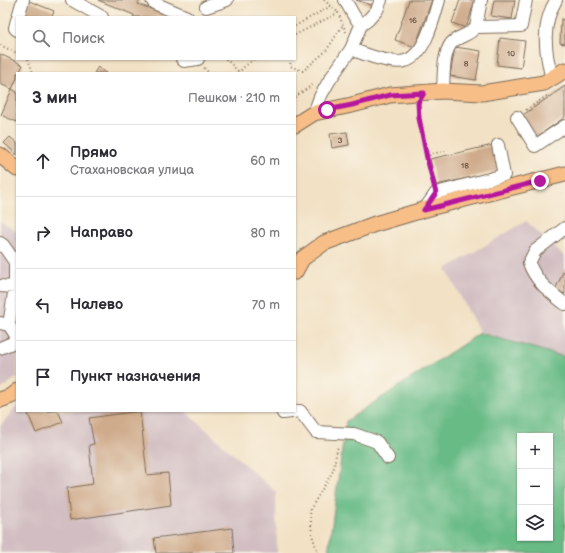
<!DOCTYPE html>
<html lang="ru">
<head>
<meta charset="utf-8">
<style>
  body { margin:0; font-family:"Balsamiq Sans",sans-serif; background:#f7f7f7; color:#2b2b33 }
  .controls { position:absolute; right:12px; bottom:12px; display:grid; overflow:hidden; border-radius:0px; box-shadow:0 1px 3px #0004 }
  .controls button { width:36px; height:36px; display:grid; place-items:center; padding:0; border:0; border-bottom:1px solid #e1e1e2; background:#fff; color:#2b2b33; font:20px sans-serif }
  .stop { position:absolute; width:12px; height:12px; margin:-9px; border:3px solid #b5179e; border-radius:50%; background:#fff }
  .stop.end { background:#b5179e; border-color:#fff; box-shadow:0 1px 4px #0008 }
  .list { margin:0; padding:0; list-style:none }
  h2 { display:flex; justify-content:space-between; align-items:center; height:52px; margin:0; padding:0 16px; font-size:17px }
  h2 small { font-size:13px; font-weight:400; color:#7c7c81 }
  .list li { display:grid; grid-template-columns:26px 1fr auto; gap:12px; align-items:center; box-sizing:border-box; height:72px; padding:0 16px; border-top:1px solid #e1e1e2 }
  .list b { display:block; font-size:15px; white-space:nowrap }
  .list p { margin:0; font-size:13px; white-space:nowrap; color:#7c7c81 }
  .list em { font-size:13px; font-style:normal; color:#7c7c81 }
  .icon { flex:none; width:22px; height:22px; fill:none; stroke:currentColor; stroke-width:2; stroke-linecap:round; stroke-linejoin:round }
  .map { position:relative; flex:none; width:565px; height:553px; overflow:hidden }
  .search { position:absolute; background:#fff; box-shadow:0 1px 3px #0004; left:16px; top:16px; width:280px; height:44px; display:flex; align-items:center; gap:10px; box-sizing:border-box; padding:0 14px; border-radius:0px; color:#7c7c81; font-size:15px }
  .panel { position:absolute; background:#fff; box-shadow:0 1px 3px #0004; left:16px; top:72px; width:280px; height:340px; border-radius:0px }
  .map>svg:first-child { display:block }
</style>
</head>
<body>
<div class="map">
<svg width="565" height="553" viewBox="0 0 565 553">
  <rect width="100%" height="100%" fill="#fbf7ec"/>
  <filter id="ink" filterUnits="userSpaceOnUse"><feTurbulence type="fractalNoise" baseFrequency=".025" numOctaves="2"/><feDisplacementMap in="SourceGraphic" scale="8" xChannelSelector="R" yChannelSelector="G"/><feConvolveMatrix kernelMatrix="1 2 1 2 8 2 1 2 1" color-interpolation-filters="sRGB"/></filter>
  <filter id="wash" filterUnits="userSpaceOnUse"><feTurbulence type="fractalNoise" baseFrequency=".012" numOctaves="4" result="noise"/><feDisplacementMap in="SourceGraphic" scale="16" xChannelSelector="R" yChannelSelector="G"/><feGaussianBlur stdDeviation="0.9" result="paint"/><feColorMatrix in="noise" values="0 0 0 0 0 0 0 0 0 0 0 0 0 0 0 0 0 1.4 0 .05"/><feComposite in="paint" operator="in"/></filter>
  <g filter="url(#wash)">
    <rect width="100%" height="100%" fill="#f2e1c4"/>
    <path fill="#d2bec2" d="M0,221L17,232V377L0,390Z
      M526,221L565,257V357L480,333L446,269Z
      M16,407H17V411H185L276,492L277,553H0V426Z"/>
    <path fill="#69bb86" stroke="#527252" fill-rule="evenodd" d="M480,333L565,357V553H328L346,421ZM520,436H550V538H520Z"/>
    <g id="blocks">
      <path fill="#cfab8c" d="M98,0H140L138,4L171,17H133L134,15Z
        M356,0H375L374,6Z
        M409,0H432L415,47L395,40Z
        M460,0H475L466,28L452,23Z
        M494,0H515L512,19L491,16Z
        M29,1L54,11L52,17H23Z
        M561,19L565,20V44L560,43Z
        M500,38L525,41L521,68L497,65Z
        M455,47L481,51L476,80L450,76Z
        M0,54L23,65L19,73H17V78L12,89L0,84Z
        M98,67L106,73H94Z
        M565,86V117L535,138L520,117Z
        M12,89L17,92V122L1,115Z
        M347,132L349,145L332,148L330,134Z
        M10,137L17,143V155L4,143Z
        M493,145L499,171L436,185L430,159Z
        M565,268V294L555,290Z
        M27,411H58L63,422L36,433Z
        M140,411L147,475L168,473L171,505L70,520L67,488L93,484L89,445L94,444L89,418Z
        M232,528L234,553H156L154,538Z"/>
    </g>
  </g>
  <g filter="url(#ink)">
    <use href="#blocks" fill-opacity="0" stroke="#7b6a58" stroke-width="1"/>
    <g fill="none" stroke-linecap="round" stroke-linejoin="round">
      <g stroke="#7b6a58" stroke-width="14">
        <path id="minor" d="M72,0L102,17
          M152,0L154,3L187,17
          M345,0L354,16L361,25
          M481,0L476,27L521,26L526,0
          M206,7L227,0
          M18,17L23,0
          M17,20L15,28L17,30
          M351,49C364,54 392,65 405,61C425,56 434,17 439,0
          M182,59L184,61L198,59
          M552,79C545,52 541,25 556,0
          M443,91C444,77 442,48 455,40C463,35 469,35 476,27
          M314,113L320,97L329,81L351,49L361,25L368,20L377,10L381,0
          M517,117L535,146L565,126
          M424,210L436,193L504,175L498,145
          M565,228L535,251L529,263C536,282 550,292 565,304
          M0,243L3,245L15,262V287L0,286
          M0,323L9,325L17,337
          M9,325L15,287H17
          M0,348L17,341
          M282,411L283,413L300,411L316,432L354,434L377,442L388,458"/>
      </g>
      <g stroke="#7b6a58" stroke-width="17">
        <path id="major" d="M295,125L314,113L352,105L390,95L443,91L482,93L544,83L565,70
          M0,155L17,169
          M295,272L302,259L324,243L375,224L433,207L565,174
          M0,400L11,396L17,391"/>
      </g>
      <path stroke="#7b6a58" stroke-width="2" stroke-dasharray="1 3" stroke-linecap="butt" d="M324,0L339,13
        M295,26L331,6
        M295,35L338,13L346,32
        M0,45L17,53
        M28,59L33,73
        M226,59L240,73
        M291,59L290,66L303,71L326,51L343,25
        M204,68L209,73
        M238,73L244,67L254,59
        M295,97L314,84
        M418,104L427,158
        M526,110L547,96
        M433,182L427,158L431,154L446,151
        M318,553L312,535L310,510L333,471L338,445"/>
      <use href="#minor" stroke="#fff" stroke-width="12"/>
      <use href="#major" stroke="#f7be87" stroke-width="15"/>
    </g>
  </g>
  <g fill="none" stroke-linecap="round" stroke-linejoin="round" filter="url(#ink)">
    <path stroke="#b5179e" stroke-width="5" d="M327,110L352,105L390,95L424,93L418,103L419,118L427,158L436,193L424,210L540,181"/>
  </g>
  <g text-anchor="middle" dominant-baseline="central" stroke-width="4" stroke-linejoin="round" paint-order="stroke">
    <g font-size="8" fill="#604a3a">
      <text x="413" y="20">16</text>
      <text x="511" y="53">10</text>
      <text x="466" y="63">8</text>
      <text x="340" y="140">3</text>
      <text x="465" y="165">18</text>
    </g>
  </g>
</svg>
<div class="controls">
<button>+</button>
<button>−</button>
<button><svg class="icon" aria-label="layers" viewBox="0 0 24 24"><path d="M12 4l9 5-9 5-9-5zM3 14l9 5 9-5"/></svg></button>
</div>
<div class="stop" style="left:327px;top:110px"></div>
<div class="stop end" style="left:540px;top:181px"></div>
<div class="search"><svg class="icon" aria-label="search" viewBox="0 0 24 24"><circle cx="10" cy="10" r="6"/><path d="M15 15l6 6"/></svg>Поиск</div>
<section class="panel">
<h2>3 мин<small>Пешком · 210 m</small></h2>
<ul class="list">
<li><svg class="icon" aria-label="ahead" viewBox="0 0 24 24"><path d="M12 20V5M6 11l6-6 6 6"/></svg><div><b>Прямо</b><p>Стахановская улица</p></div><em>60 m</em></li>
<li><svg class="icon" aria-label="right" viewBox="0 0 24 24"><path d="M7 20v-9h11M14 6l5 5-5 5"/></svg><div><b>Направо</b></div><em>80 m</em></li>
<li><svg class="icon" aria-label="left" viewBox="0 0 24 24"><path d="M17 20v-9H6M10 6l-5 5 5 5"/></svg><div><b>Налево</b></div><em>70 m</em></li>
<li><svg class="icon" aria-label="arrive" viewBox="0 0 24 24"><path d="M6 21V4h12l-3 4 3 4H6"/></svg><div><b>Пункт назначения</b></div></li>
</ul>
</section>
</div>
</body>
</html>
